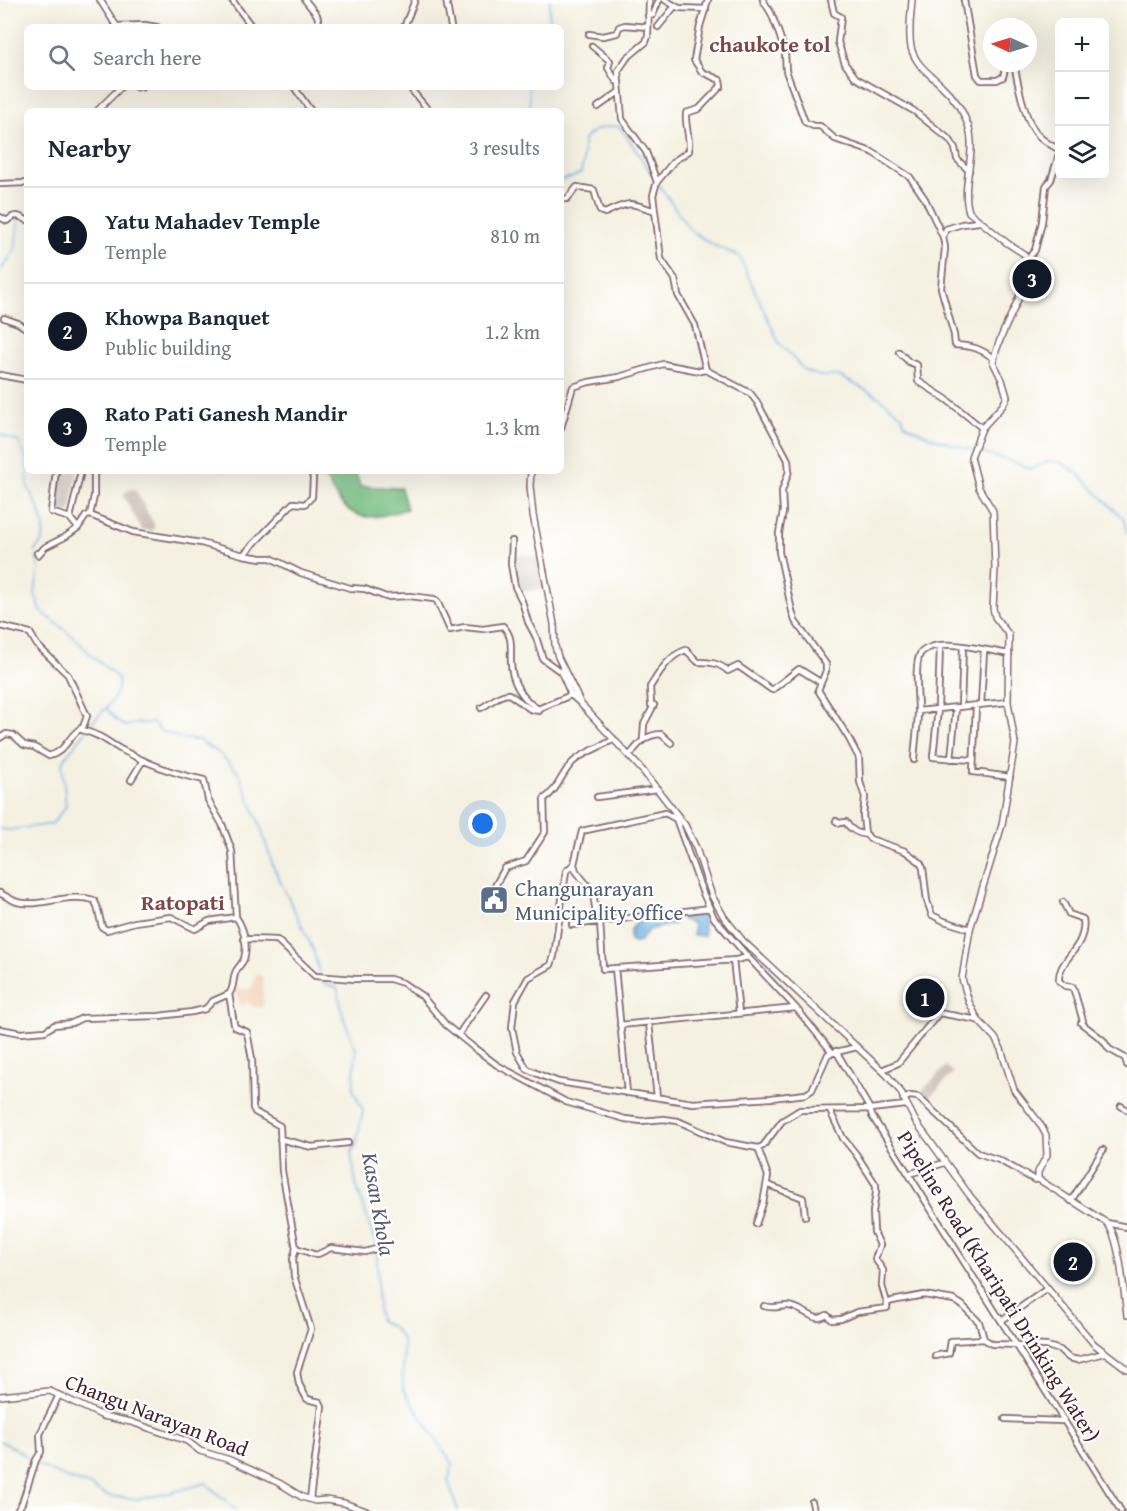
<!DOCTYPE html>
<html lang="en">
<head>
<meta charset="utf-8">
<style>
  body { margin:0; font-family:"Gentium Book Plus",serif; background:#f6f6f7; color:#1f2937 }
  .controls { position:absolute; right:18px; top:18px; display:grid; overflow:hidden; border-radius:9px; box-shadow:0 6px 24px #0002 }
  .controls button { width:54px; height:54px; display:grid; place-items:center; padding:0; border:0; border-bottom:2px solid #e0e1e3; background:#fff; color:#1f2937; font:30px sans-serif }
  .compass { position:absolute; left:983px; top:18px; width:54px; height:54px; border-radius:50%; background:#fff; box-shadow:0 6px 24px #0002; rotate:274deg }
  .you { position:absolute; left:483px; top:824px; width:21px; height:21px; margin:-15px; border:4px solid #fff; border-radius:50%; background:#1a73e8; box-shadow:0 0 0 9px #1a73e833 }
  .badge { display:grid; place-items:center; width:39px; height:39px; border-radius:50%; background:#111827; color:#fff; font-size:20px; font-weight:700 }
  .pin { position:absolute; translate:-50% -50%; border:3px solid #fff; box-shadow:0 2px 6px #0006 }
  .list { margin:0; padding:0; list-style:none }
  h2 { display:flex; justify-content:space-between; align-items:center; height:78px; margin:0; padding:0 24px; font-size:26px }
  h2 small { font-size:20px; font-weight:400; color:#747a83 }
  .list li { display:grid; grid-template-columns:39px 1fr auto; gap:18px; align-items:center; box-sizing:border-box; height:96px; padding:0 24px; border-top:2px solid #e0e1e3 }
  .list b { display:block; font-size:22px; white-space:nowrap }
  .list p { margin:0; font-size:20px; white-space:nowrap; color:#747a83 }
  .list em { font-size:20px; font-style:normal; color:#747a83 }
  .icon { flex:none; width:33px; height:33px; fill:none; stroke:currentColor; stroke-width:2; stroke-linecap:round; stroke-linejoin:round }
  .map { position:relative; flex:none; width:1127px; height:1511px; overflow:hidden }
  .search { position:absolute; background:#fff; box-shadow:0 6px 24px #0002; left:24px; top:24px; width:540px; height:66px; display:flex; align-items:center; gap:15px; box-sizing:border-box; padding:0 21px; border-radius:9px; color:#747a83; font-size:22px }
  .panel { position:absolute; background:#fff; box-shadow:0 6px 24px #0002; left:24px; top:108px; width:540px; height:366px; border-radius:9px }
  .map>svg:first-child { display:block }
</style>
</head>
<body>
<div class="map">
<svg width="1127" height="1511" viewBox="0 0 1127 1511">
  <rect width="100%" height="100%" fill="#fff"/>
  <filter id="ink" filterUnits="userSpaceOnUse"><feTurbulence type="fractalNoise" baseFrequency=".0167" numOctaves="2"/><feDisplacementMap in="SourceGraphic" scale="12" xChannelSelector="R" yChannelSelector="G"/><feConvolveMatrix kernelMatrix="1 2 1 2 8 2 1 2 1" color-interpolation-filters="sRGB"/></filter>
  <filter id="wash" filterUnits="userSpaceOnUse"><feTurbulence type="fractalNoise" baseFrequency=".008" numOctaves="4" result="noise"/><feDisplacementMap in="SourceGraphic" scale="24" xChannelSelector="R" yChannelSelector="G"/><feGaussianBlur stdDeviation="1.35" result="paint"/><feColorMatrix in="noise" values="0 0 0 0 0 0 0 0 0 0 0 0 0 0 0 0 0 1.4 0 .05"/><feComposite in="paint" operator="in"/></filter>
  <g filter="url(#wash)">
    <rect width="100%" height="100%" fill="#f5f1e2"/>
    <path fill="#f2d5be" d="M257,973L263,978V1007H253L250,1002L240,1006L234,988L248,989L252,987Z"/>
    <path fill="#cfc1ba" d="M61,471H77L70,513L54,510Z
      M131,489L136,491L154,524V528L151,531L142,530L124,497V493Z
      M512,555L540,556L545,590L518,591L512,572Z
      M946,1066L953,1073L926,1101L919,1094Z"/>
    <path fill="#74bc81" stroke="#5f6e56" stroke-width="1.5" d="M322,471H355L360,486L401,488L407,509C396,512 382,517 370,517C344,517 331,491 322,471Z"/>
    <path fill="#6db2e3" stroke="#5c6887" stroke-width="1.5" d="M684,915H703L704,936L693,935V924L681,919Z
      M672,917L674,919V924L649,930C643,935 641,946 630,941V931L637,922Z"/>
    <g fill="none" stroke-linecap="round" stroke-linejoin="round">
      <path stroke="#6db2e3" stroke-width="1.5" d="M546,27L549,18L550,0
        M529,87L530,111
        M561,180L573,177L581,173L583,163V141C593,128 602,127 618,126L628,138L653,176
        M659,185L690,230L713,245L739,256L779,343L805,371L820,376H839L877,396L902,415L904,423C944,448 989,451 1031,469L1049,461L1060,462L1076,472L1124,519L1127,533
        M0,271L15,250L19,217
        M0,434L19,442L26,457L28,487L40,512L44,525L43,541L35,550V552
        M36,557L39,567L35,594L41,611L75,638L90,654L118,678C122,698 101,711 90,725
        M107,709L116,720L125,726L139,723H153L161,731L183,739L198,740L219,753L238,772L259,822L273,866L313,949L320,975
        M0,829L10,830L52,824L66,806L62,764L66,756L88,729
        M320,979L325,984L337,988L344,1019L356,1049L353,1090L363,1110L356,1145L351,1153L356,1184L376,1246
        M376,1250C380,1274 374,1298 380,1321L394,1328L403,1341V1389L453,1465L448,1480L458,1511
        M0,1441L16,1449L36,1464L66,1478L86,1484L107,1496L138,1499L170,1493L206,1483L237,1511"/>
    </g>
  </g>
  <g filter="url(#ink)">
    <g fill="none" stroke-linecap="round" stroke-linejoin="round">
      <g stroke="#86686b" stroke-width="8">
        <path id="minor" d="M232,0L252,27
          M305,0L317,15L320,27
          M446,0L451,27
          M649,0L648,36L646,42L627,58L618,71L622,119L646,152L657,182L653,195L661,259L675,279L678,295L695,325L706,370
          M665,0L679,8L706,9
          M763,0L771,13L778,31L785,52L786,71L805,122L813,126H820L835,139L872,152L910,177L925,199L943,237
          M831,0L834,13L841,17L838,42L845,64L856,78L914,111L950,140L955,148L957,159L969,171
          M964,0L977,75L981,80H997L1003,77L1006,65L1014,63C1017,80 1025,120 1036,133C1043,141 1050,145 1060,150
          M648,16L653,15L659,0
          M116,26L145,25L157,27
          M404,27L415,0
          M658,27L675,6
          M589,34L603,36L617,33L619,27L625,25L648,27
          M592,46L610,61L608,68L616,81
          M136,87H141
          M294,87L311,111
          M409,87L429,111
          M598,107L619,92
          M657,182L674,161L689,151C690,137 685,126 686,113L699,109L721,86L720,80L702,72L694,60L700,26L708,0
          M0,184L27,183
          M561,199H567L577,187L594,190L600,211L605,213C629,201 630,202 655,211
          M0,217L7,221C15,213 19,216 27,220
          M979,222L962,224L946,229L943,237L945,248L941,288L954,335L955,345C971,346 981,348 994,359
          M1028,259L1035,250L1042,222L1046,186L1051,180L1060,151
          M4,318L18,323L27,329
          M899,352L909,362L917,365L918,381L946,399L982,428
          M0,375L27,380
          M561,428L573,387L589,382L619,377L663,364L700,371L706,370L750,393L757,402L788,460L789,471L782,491L783,512L779,533V552L792,611L795,621L826,664V671L818,690L848,737L859,758L860,782L865,797L863,815L865,833L870,839L905,851L920,862L923,868L927,901L932,915L944,921L970,929
          M56,471L51,512L70,518L81,471
          M90,515L94,496V471
          M70,518L78,528L86,516L90,515L133,532L201,543L243,555L293,503L305,504L312,497L313,478L311,471
          M512,541L511,564L515,587L522,601L528,622L536,637L543,659L561,672L571,695
          M37,553L38,555L45,547L65,537L78,528
          M243,555L261,558H271L301,573L350,588L365,589L386,597L410,596L434,599L437,601L450,630L465,627L483,629L503,626C514,638 510,647 511,662C511,681 522,699 538,709L571,695L580,703
          M0,626L30,633L37,645L68,675L87,716L82,730C100,735 105,740 120,749C148,764 173,774 204,780L208,800L222,824L232,851L236,917C244,928 248,946 244,959C242,964 238,967 236,971C232,979 235,987 229,994L234,1024L235,1027L247,1032L252,1059L253,1108L255,1112L280,1126L282,1171L296,1248L293,1259L294,1276L311,1329L297,1372L299,1384L307,1399L320,1402L322,1406L310,1499
          M940,645L938,709L933,757L972,760
          M981,705L984,650
          M976,706L973,772L1010,777
          M961,707L963,647
          M481,708C491,703 498,694 509,694L530,709L539,711
          M918,711L1008,702
          M0,738L6,734L13,735L24,745L34,747L49,756C67,751 67,737 81,728L82,730
          M643,739L644,724L654,705H651L650,687C659,673 669,655 686,650L698,662C710,662 719,663 728,671L738,666L772,690L799,669L820,682
          M629,756C639,744 644,735 661,734L671,743
          M951,759L956,708
          M914,760C915,743 918,726 918,710C918,697 914,665 920,654C922,651 928,648 931,647C948,640 991,651 1009,654
          M131,780L143,760
          M597,797L658,789
          M836,821L839,823L846,822C850,830 859,834 867,835
          M574,864L566,871L554,956L551,965L528,978L515,1001L512,1028L517,1052L527,1069L545,1077L559,1082L693,1103L771,1098L806,1094L812,1090L828,1054L857,1047
          M495,886L505,868L526,861L545,832L544,799C559,789 560,775 573,762C583,752 602,747 614,739
          M0,893C5,896 12,900 17,902C41,908 67,892 94,900L97,906L102,927L107,930L135,922L171,917L195,929L209,921L236,917
          M1063,902L1069,914L1083,919C1088,948 1057,959 1059,981L1065,986L1073,987L1083,1021L1081,1023L1103,1040L1109,1049L1125,1058L1127,1065
          M597,922L593,892L576,871L574,864L582,831L665,813L676,819L702,891L714,918L748,957L796,1008L832,1052
          M600,922L603,969L736,960L748,957
          M572,925L710,908
          M244,939L277,940L315,976L355,979H390L403,983L422,996L446,1025L473,1047L497,1065L566,1102L625,1119L642,1121L664,1119L678,1121L725,1142L758,1148L763,1146L782,1121L800,1110L870,1109L906,1105
          M733,960L739,1013
          M615,968L627,1093
          M649,1023L657,1097
          M620,1025L796,1008
          M0,1029L21,1033L45,1031L54,1025L72,1023L82,1018L159,1016L192,1012L205,1009L213,1001L229,994
          M458,1035L486,995
          M836,1051L870,1109L872,1116L1121,1511
          M882,1070L898,1063L939,1013L978,1020
          M903,1099L910,1096L918,1097L978,1153L999,1160L1035,1180L1038,1179
          M1121,1106L1127,1110
          M830,1111L843,1138L856,1154L876,1185V1193L873,1212L874,1232L880,1245L875,1259L883,1270L882,1286L887,1303
          M280,1139L312,1147L348,1143
          M909,1174L944,1163
          M768,1185L803,1198L805,1216
          M1071,1201L1103,1150
          M1107,1223L1127,1227
          M756,1224L763,1203L768,1176L758,1148
          M296,1248L316,1255L331,1248L365,1252L379,1248
          M764,1306C773,1309 779,1306 788,1306C798,1306 813,1319 819,1318C822,1318 824,1316 827,1315L832,1320L841,1319L857,1312L887,1308V1303L892,1301L924,1295L954,1300L962,1305L979,1322L984,1339
          M1001,1321L1048,1288
          M935,1356L949,1353L951,1341L984,1339L992,1344L1047,1346L1060,1350L1069,1358L1078,1360L1104,1353
          M1005,1419L1064,1421
          M812,1502L814,1511
          M17,1511L22,1503L36,1460L41,1452L40,1434L59,1395"/>
      </g>
      <g stroke="#86686b" stroke-width="8">
        <path id="major" d="M100,0L117,27
          M912,0C911,15 908,32 911,47C915,65 930,74 942,86C953,96 963,111 968,125C978,154 960,184 969,212L1007,243L1024,254L1028,261C1025,300 1001,325 993,362L1002,380L1007,397L1003,405L982,428L971,457L979,488L993,511L995,568L993,608L995,617L1009,635L1008,702L1015,743L1002,825L970,929L962,979L969,1002L978,1020L995,1038L1001,1049L1014,1090L1040,1124L1046,1135L1047,1155L1038,1172V1179L1107,1223C1120,1237 1124,1294 1127,1315
          M97,111L121,87
          M531,471L530,486L533,515L554,624L555,646L558,657L581,704L643,771L685,825L696,848L712,896L724,917L743,941L887,1075L900,1091L916,1122L970,1196L1094,1344L1127,1369
          M0,1396L50,1391L103,1416L131,1422L187,1441L200,1451L230,1460L279,1483L302,1497L315,1501L326,1500L344,1503L366,1511"/>
      </g>
      <use href="#minor" stroke="#fff" stroke-width="4.5"/>
      <use href="#major" stroke="#fff" stroke-width="5"/>
    </g>
  </g>
  <defs>
    <g id="civic-square" transform="scale(1.5)"><rect x="-9" y="-9" width="18" height="18" rx="4" fill="#5c6f8a" stroke="#fff"/><path d="M-.6-6.5H3V-4.5H.6V-3L4-1V1h2V6H-6V1h2V-1L-.6-3ZM-1.2 2.5V6h2.4V2.5Z" fill="#fff"/></g>
  </defs>
  <g fill-rule="evenodd">
    <use href="#civic-square" x="494" y="900"/>
  </g>
  <g text-anchor="middle" dominant-baseline="central" stroke-width="4.5" stroke-linejoin="round" paint-order="stroke">
    <g font-size="21" fill="#4e5e75" stroke="#fff" text-anchor="start">
      <text x="515" y="888">Changunarayan<tspan x="515" dy="24">Municipality Office</tspan></text>
    </g>
    <g font-size="21" fill="#4a1f2b" stroke="#fff">
      <text transform="translate(999 1286) rotate(58)">Pipeline Road (Kharipati Drinking Water)</text>
      <text transform="translate(157 1415) rotate(21)">Changu Narayan Road</text>
    </g>
    <g font-size="22" font-weight="bold" fill="#7f4745" stroke="#fff">
      <text x="770" y="44">chaukote tol</text>
      <text x="183" y="902">Ratopati</text>
    </g>
    <g font-size="22" font-style="italic" fill="#585a75" stroke="#fff">
      <text transform="translate(379 1204) rotate(80)">Kasan Khola</text>
    </g>
  </g>
</svg>
<div class="controls">
<button>+</button>
<button>−</button>
<button><svg class="icon" aria-label="layers" viewBox="0 0 24 24"><path d="M12 4l9 5-9 5-9-5zM3 14l9 5 9-5"/></svg></button>
</div>
<svg class="compass" viewBox="-18 -18 36 36"><path d="M0-13l5 13h-10z" fill="#e53935"/><path d="M0 13l5-13h-10z" fill="#747a83"/></svg>
<div class="you"></div>
<div class="pin badge" style="left:925px;top:998px">1</div>
<div class="pin badge" style="left:1073px;top:1262px">2</div>
<div class="pin badge" style="left:1032px;top:279px">3</div>
<div class="search"><svg class="icon" aria-label="search" viewBox="0 0 24 24"><circle cx="10" cy="10" r="6"/><path d="M15 15l6 6"/></svg>Search here</div>
<section class="panel">
<h2>Nearby<small>3 results</small></h2>
<ul class="list">
<li><span class="badge">1</span><div><b>Yatu Mahadev Temple</b><p>Temple</p></div><em>810 m</em></li>
<li><span class="badge">2</span><div><b>Khowpa Banquet</b><p>Public building</p></div><em>1.2 km</em></li>
<li><span class="badge">3</span><div><b>Rato Pati Ganesh Mandir</b><p>Temple</p></div><em>1.3 km</em></li>
</ul>
</section>
</div>
</body>
</html>
